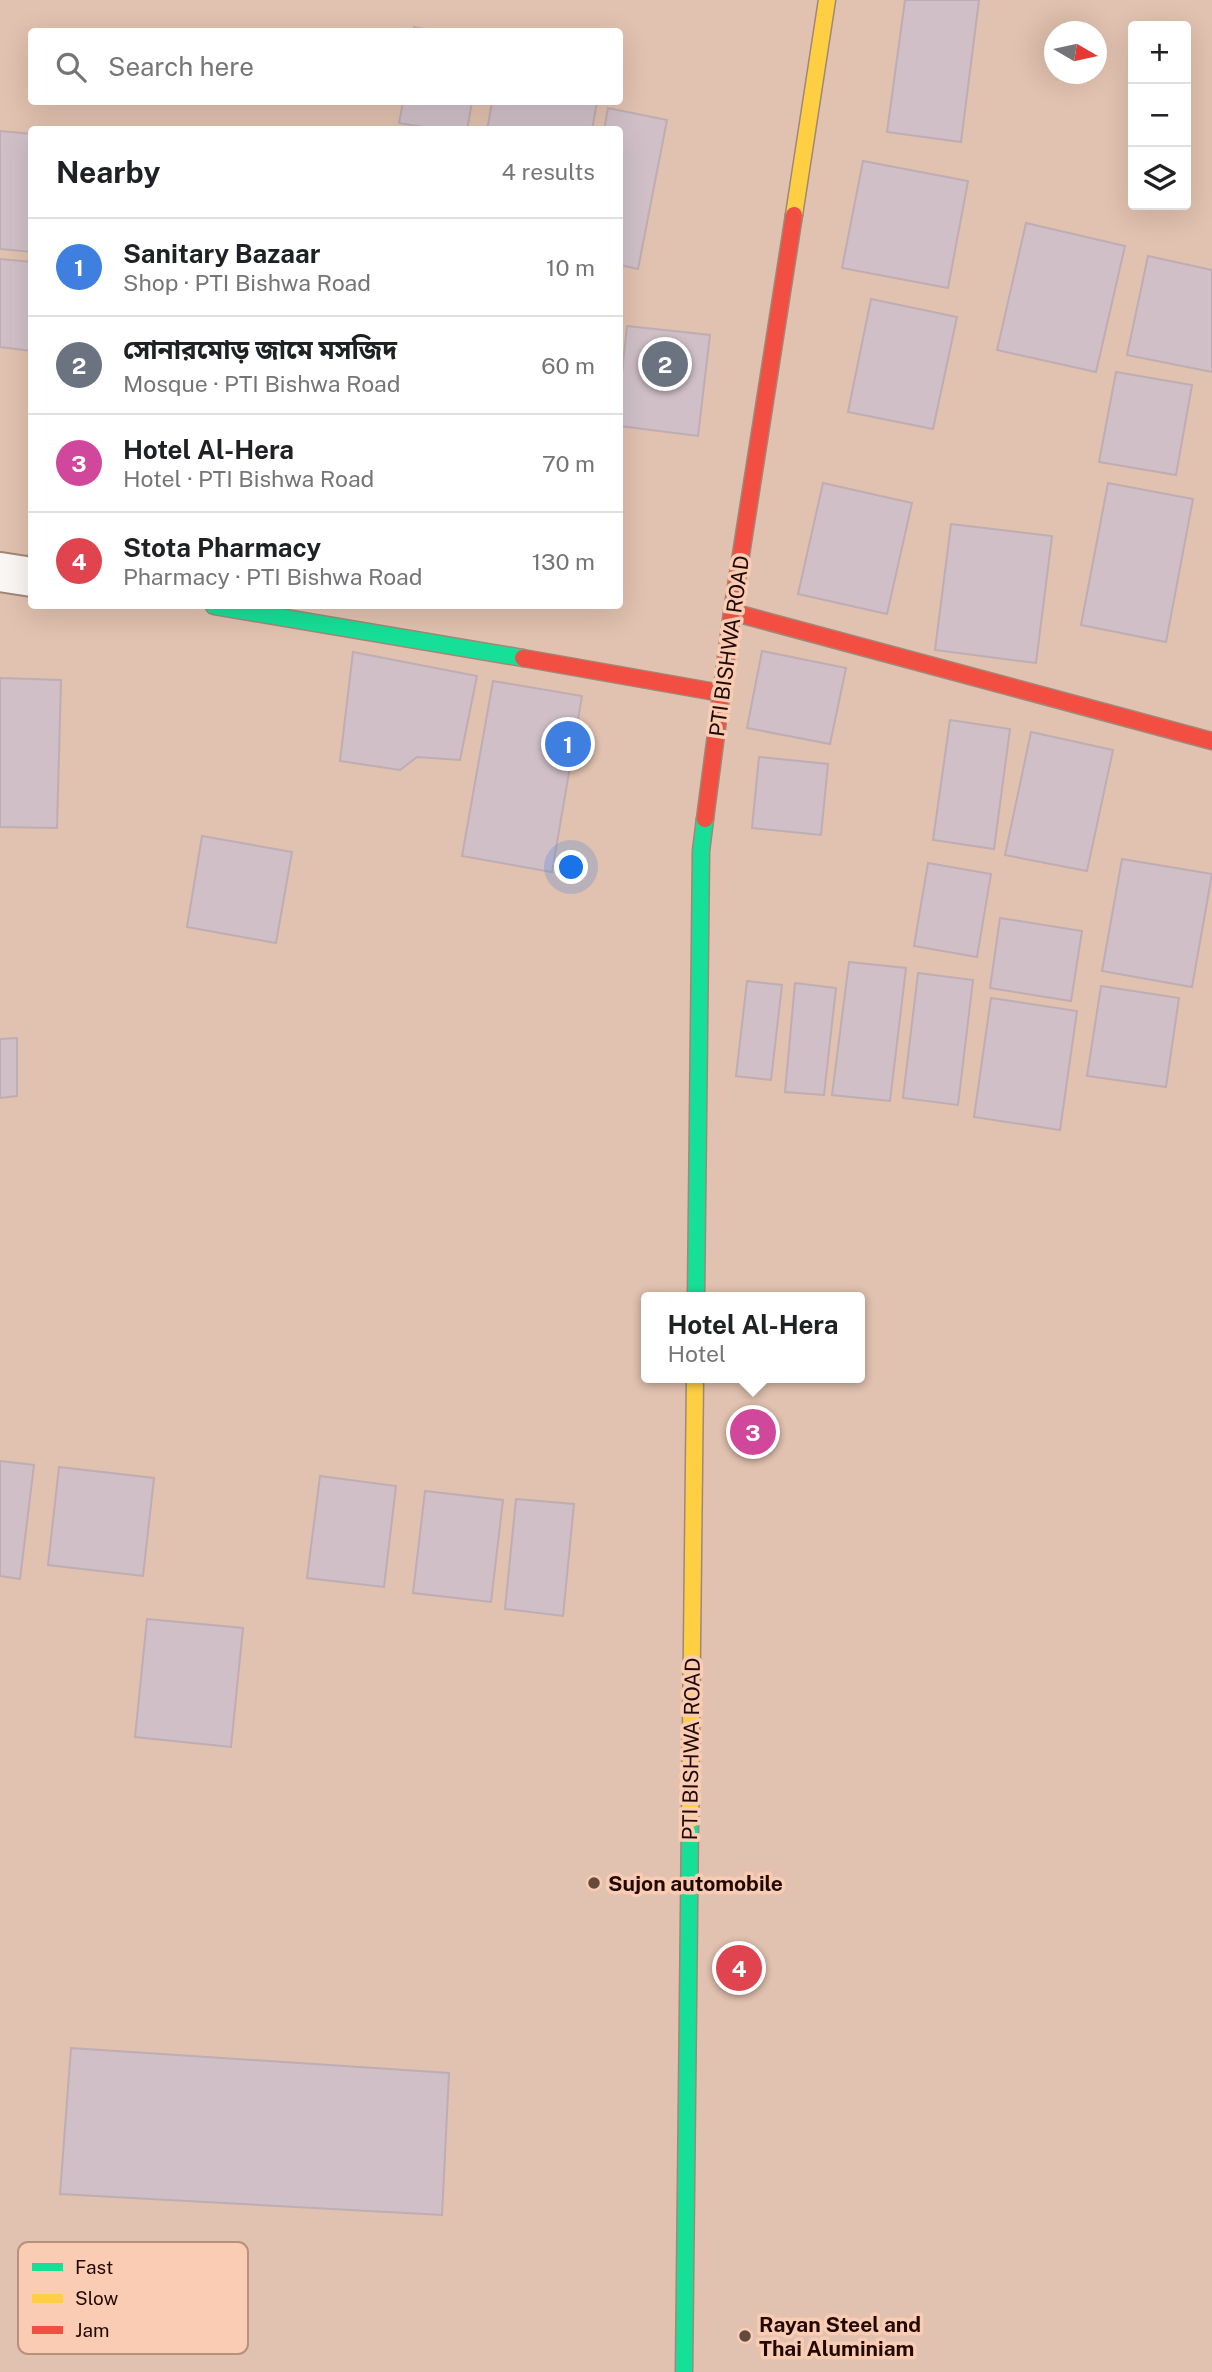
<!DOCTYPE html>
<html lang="en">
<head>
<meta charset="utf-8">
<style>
  body { margin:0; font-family:"Public Sans","Noto Sans Bengali",sans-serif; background:#f2f2f2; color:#202124 }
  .controls { position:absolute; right:21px; top:21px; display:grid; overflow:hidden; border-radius:7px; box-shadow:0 7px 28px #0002 }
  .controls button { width:63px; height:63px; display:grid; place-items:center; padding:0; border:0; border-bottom:2px solid #e0e0e0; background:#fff; color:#202124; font:35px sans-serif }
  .compass { position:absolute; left:1044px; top:21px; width:63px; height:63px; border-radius:50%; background:#fff; box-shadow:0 7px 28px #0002; rotate:99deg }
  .you { position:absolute; left:572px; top:868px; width:24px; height:24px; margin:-18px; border:5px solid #fff; border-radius:50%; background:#1a73e8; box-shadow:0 0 0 10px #1a73e833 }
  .badge { display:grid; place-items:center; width:46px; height:46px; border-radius:50%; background:#111827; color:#fff; font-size:23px; font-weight:700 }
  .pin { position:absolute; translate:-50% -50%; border:4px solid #fff; box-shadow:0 2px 7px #0006 }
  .popup { position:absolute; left:641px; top:1292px; width:224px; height:91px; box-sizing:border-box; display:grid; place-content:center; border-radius:7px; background:#fff; filter:drop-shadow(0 2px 5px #0005); font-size:23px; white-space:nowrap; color:#757577 }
  .popup b { font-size:26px; color:#202124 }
  .popup::after { content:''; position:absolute; left:50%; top:100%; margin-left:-14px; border:14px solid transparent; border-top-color:#fff }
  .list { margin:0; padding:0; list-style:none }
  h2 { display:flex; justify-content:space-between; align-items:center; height:91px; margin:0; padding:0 28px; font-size:30px }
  h2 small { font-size:23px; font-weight:400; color:#757577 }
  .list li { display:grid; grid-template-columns:46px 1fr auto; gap:21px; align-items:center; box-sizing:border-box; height:98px; padding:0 28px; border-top:2px solid #e0e0e0 }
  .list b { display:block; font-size:26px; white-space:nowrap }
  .list p { margin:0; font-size:23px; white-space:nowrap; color:#757577 }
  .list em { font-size:23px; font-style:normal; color:#757577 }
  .icon { flex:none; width:38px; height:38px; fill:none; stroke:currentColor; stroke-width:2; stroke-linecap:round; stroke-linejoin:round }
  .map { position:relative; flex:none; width:1212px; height:2372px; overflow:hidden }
  .search { position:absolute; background:#fff; box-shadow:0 7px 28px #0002; left:28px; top:28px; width:595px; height:77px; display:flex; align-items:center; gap:18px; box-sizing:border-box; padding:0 24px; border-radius:7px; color:#757577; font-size:26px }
  .panel { position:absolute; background:#fff; box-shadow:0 7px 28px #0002; left:28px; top:126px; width:595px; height:483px; border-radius:7px }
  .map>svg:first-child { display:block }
</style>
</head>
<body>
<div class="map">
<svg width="1212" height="2372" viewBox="0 0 1212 2372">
  <rect width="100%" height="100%" fill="#e1c1af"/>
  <path fill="#d0bfc7" stroke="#beadb2" stroke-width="2" d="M905,0H979L961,142L887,132Z
    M414,27L442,32H413Z
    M403,102H472L467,130H441L399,123Z
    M492,102H597L592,130H487Z
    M608,108L667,120L638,269L620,265V130H604Z
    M0,131L32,134V252L0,249Z
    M863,161L968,181L948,288L842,268Z
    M1026,223L1125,246L1096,372L997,350Z
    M1148,256L1212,270V372L1127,355Z
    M0,259L32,262V351L0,347Z
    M871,299L957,317L933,429L848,412Z
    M627,326L710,335L698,436L620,426V392Z
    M1116,372L1192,385L1176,475L1099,462Z
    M823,483L912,503L887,614L798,594Z
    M1108,483L1193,499L1166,642L1081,625Z
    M951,524L1052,536L1036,663L935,650Z
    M762,651L846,668L830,744L747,728Z
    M353,652L477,676L460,760L417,757L400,770L340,761Z
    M0,678L61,680L57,828L0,827Z
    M493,681L582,696L552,872L462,856Z
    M950,720L1010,729L994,849L933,840Z
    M1031,732L1113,750L1087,871L1005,855Z
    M759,757L828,764L821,835L752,828Z
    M202,836L292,852L276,943L187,927Z
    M1122,859L1212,874L1192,987L1102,971Z
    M928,863L991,874L977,957L914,946Z
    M1000,918L1082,931L1071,1001L990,988Z
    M849,962L906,968L890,1101L832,1095Z
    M918,973L973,980L958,1105L903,1098Z
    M747,981L782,985L771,1080L736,1076Z
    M795,983L836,988L824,1095L785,1092Z
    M1101,986L1179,998L1166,1087L1087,1076Z
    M991,998L1077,1011L1060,1130L974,1117Z
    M17,1038V1096L0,1098V1039Z
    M0,1461L34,1465L20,1579L0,1576Z
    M59,1467L154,1478L143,1576L48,1565Z
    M320,1476L396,1486L384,1587L307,1578Z
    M425,1491L503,1500L491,1602L413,1593Z
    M516,1499L574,1504L563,1616L505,1609Z
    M147,1619L243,1628L231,1747L135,1737Z
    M71,2048L449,2073L442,2215L60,2194Z"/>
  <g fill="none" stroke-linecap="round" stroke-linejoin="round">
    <g stroke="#a18777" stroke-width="42">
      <path id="street" d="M0,572L32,577"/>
    </g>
    <g stroke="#a18777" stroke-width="19">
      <path id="fast" d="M214,606L523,658
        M696,1297L701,851L705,819
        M684,2372L690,1820"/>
    </g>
    <g stroke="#a18777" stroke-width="19">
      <path id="slow" d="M794,215L827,0
        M690,1820L695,1378"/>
    </g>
    <g stroke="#a18777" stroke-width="19">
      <path id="jam" d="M732,612L1212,741
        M523,658L721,693
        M705,819L732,612L794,215"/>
    </g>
    <use href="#street" stroke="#faf6f3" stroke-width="38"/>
    <use href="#fast" stroke="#16e098" stroke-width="16"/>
    <use href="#slow" stroke="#ffcf43" stroke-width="16"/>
    <use href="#jam" stroke="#f24e42" stroke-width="16"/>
  </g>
  <g fill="#64493d" stroke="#f9ccb3" stroke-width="2.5">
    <circle cx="594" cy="1883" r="7"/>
    <circle cx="745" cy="2336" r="7"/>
  </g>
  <g text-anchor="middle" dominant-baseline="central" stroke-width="7" stroke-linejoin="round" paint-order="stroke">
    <g font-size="21" fill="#210800" stroke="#f9ccb3">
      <text transform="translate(729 646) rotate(-82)">PTI BISHWA ROAD</text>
      <text transform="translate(691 1749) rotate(-89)">PTI BISHWA ROAD</text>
    </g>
    <g font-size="21" font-weight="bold" fill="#210800" stroke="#f9ccb3" text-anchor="start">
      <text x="608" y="1883">Sujon automobile</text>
      <text x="759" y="2324">Rayan Steel and<tspan x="759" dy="24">Thai Aluminiam</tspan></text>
    </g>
  </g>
  <rect x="18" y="2242" width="230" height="112" rx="10" fill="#f9ccb3" stroke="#b8917d" stroke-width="2"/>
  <rect x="32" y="2263" width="31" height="8" fill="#16e098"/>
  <rect x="32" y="2294" width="31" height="9" fill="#ffcf43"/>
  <rect x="32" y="2326" width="31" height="8" fill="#f24e42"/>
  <g font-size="19" fill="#210800">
    <text x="75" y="2274">Fast</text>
    <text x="75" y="2305">Slow</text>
    <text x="75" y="2337">Jam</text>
  </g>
</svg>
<div class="controls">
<button>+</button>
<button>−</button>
<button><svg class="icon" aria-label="layers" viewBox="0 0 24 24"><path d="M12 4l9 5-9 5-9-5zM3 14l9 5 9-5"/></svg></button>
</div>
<svg class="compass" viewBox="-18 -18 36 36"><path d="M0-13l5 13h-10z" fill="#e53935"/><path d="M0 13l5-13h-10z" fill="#757577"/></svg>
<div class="you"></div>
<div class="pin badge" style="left:568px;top:744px;background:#3f7fe0">1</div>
<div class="pin badge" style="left:665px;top:364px;background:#6b7280">2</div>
<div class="pin badge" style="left:753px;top:1432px;background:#d1479c">3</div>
<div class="popup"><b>Hotel Al-Hera</b>Hotel</div>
<div class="pin badge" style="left:739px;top:1968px;background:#e0444e">4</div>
<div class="search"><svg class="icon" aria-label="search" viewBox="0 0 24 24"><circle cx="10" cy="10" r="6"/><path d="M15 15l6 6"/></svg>Search here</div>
<section class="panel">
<h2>Nearby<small>4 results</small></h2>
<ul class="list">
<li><span class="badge" style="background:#3f7fe0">1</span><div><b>Sanitary Bazaar</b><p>Shop · PTI Bishwa Road</p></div><em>10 m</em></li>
<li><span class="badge" style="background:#6b7280">2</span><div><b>সোনারমোড় জামে মসজিদ</b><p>Mosque · PTI Bishwa Road</p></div><em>60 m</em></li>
<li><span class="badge" style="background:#d1479c">3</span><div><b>Hotel Al-Hera</b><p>Hotel · PTI Bishwa Road</p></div><em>70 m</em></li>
<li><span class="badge" style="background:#e0444e">4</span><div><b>Stota Pharmacy</b><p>Pharmacy · PTI Bishwa Road</p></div><em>130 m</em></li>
</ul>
</section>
</div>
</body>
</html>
